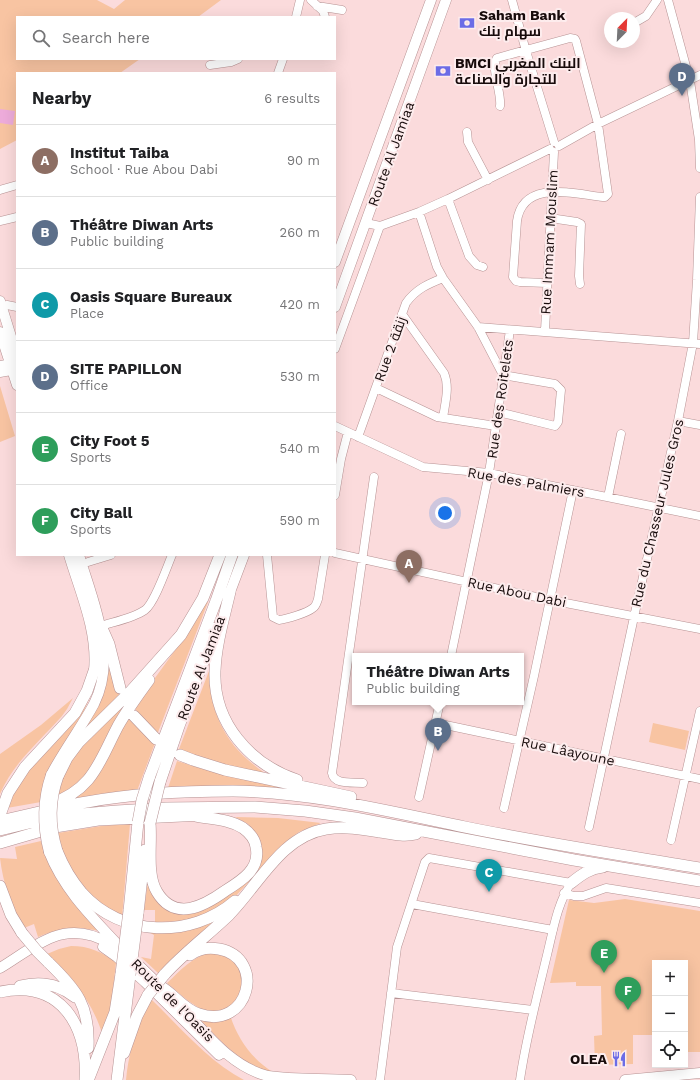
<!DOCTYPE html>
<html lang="en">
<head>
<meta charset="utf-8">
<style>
  body { margin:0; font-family:"Work Sans",Cairo,sans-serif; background:#f2f2f2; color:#202124 }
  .controls { position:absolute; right:12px; bottom:12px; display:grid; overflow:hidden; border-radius:0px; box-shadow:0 4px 16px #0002 }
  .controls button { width:36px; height:36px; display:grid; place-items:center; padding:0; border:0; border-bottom:1px solid #e0e0e0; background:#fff; color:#202124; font:20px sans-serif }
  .compass { position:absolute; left:604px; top:12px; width:36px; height:36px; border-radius:50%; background:#fff; box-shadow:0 4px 16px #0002; rotate:24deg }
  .you { position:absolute; left:445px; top:513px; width:14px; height:14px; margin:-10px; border:3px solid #fff; border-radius:50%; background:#1a73e8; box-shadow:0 0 0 6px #1a73e833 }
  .badge { display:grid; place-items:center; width:26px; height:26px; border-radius:50%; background:#ea580c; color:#fff; font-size:13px; font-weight:700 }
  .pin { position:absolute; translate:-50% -33px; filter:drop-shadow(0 1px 2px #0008) }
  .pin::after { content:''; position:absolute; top:21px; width:14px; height:12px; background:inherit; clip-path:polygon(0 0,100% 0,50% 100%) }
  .popup { position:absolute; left:352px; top:653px; width:172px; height:52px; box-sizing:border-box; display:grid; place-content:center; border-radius:0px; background:#fff; filter:drop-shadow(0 1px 3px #0005); font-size:13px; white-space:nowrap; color:#757577 }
  .popup b { font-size:15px; color:#202124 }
  .popup::after { content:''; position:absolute; left:50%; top:100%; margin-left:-8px; border:8px solid transparent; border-top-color:#fff }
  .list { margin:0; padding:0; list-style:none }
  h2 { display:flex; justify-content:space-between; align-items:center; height:52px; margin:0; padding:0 16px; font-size:17px }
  h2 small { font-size:13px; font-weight:400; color:#757577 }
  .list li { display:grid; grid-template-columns:26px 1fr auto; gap:12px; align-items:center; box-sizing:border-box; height:72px; padding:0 16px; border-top:1px solid #e0e0e0 }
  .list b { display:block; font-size:15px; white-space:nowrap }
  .list p { margin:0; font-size:13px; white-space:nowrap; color:#757577 }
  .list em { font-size:13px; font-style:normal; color:#757577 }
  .icon { flex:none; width:22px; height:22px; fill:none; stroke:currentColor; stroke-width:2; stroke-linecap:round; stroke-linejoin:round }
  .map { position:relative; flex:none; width:700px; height:1080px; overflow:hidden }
  .search { position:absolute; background:#fff; box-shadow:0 4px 16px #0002; left:16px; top:16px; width:320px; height:44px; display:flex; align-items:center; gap:10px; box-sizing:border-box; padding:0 14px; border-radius:0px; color:#757577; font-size:15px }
  .panel { position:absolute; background:#fff; box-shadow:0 4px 16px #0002; left:16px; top:72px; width:320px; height:484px; border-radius:0px }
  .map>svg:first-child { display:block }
</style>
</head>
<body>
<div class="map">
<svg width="700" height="1080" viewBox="0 0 700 1080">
  <rect width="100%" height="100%" fill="#fbdbdc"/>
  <path fill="#f8c4a2" d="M0,0H97L114,9L125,0H221L198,17H17V59H140L120,73H17V140L0,149Z
    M0,386L15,436L0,442Z
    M206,602H208L157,735L139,714L134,707L189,631Z
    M107,647L119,695L79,737L90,719Z
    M209,671C210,720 231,753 273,778L194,758L193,754L179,749Z
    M96,683L83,713L43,786L41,795V802L7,808L16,787Z
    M129,697L104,750L79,784L58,796L60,782L72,755Z
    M73,698L67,709L62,716C40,741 13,763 0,794V754L41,725Z
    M128,713L155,743L137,791L68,801Z
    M653,723L689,731L685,750L649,742Z
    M177,761L206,770L306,793L168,788Z
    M235,817L278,818L321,823L299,832L287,841L232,900L195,921L155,922V910H144L148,881L175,912L248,878L257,835L248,824Z
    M130,824L122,918L114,914L85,891L63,856L58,833L101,826Z
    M41,841C53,879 73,902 99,931C77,926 58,928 38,937L34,924L24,928C11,905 3,884 0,858L17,859L15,847Z
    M625,899L700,911V1052H685V963H655V1035H633V1064L595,1065L594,1036L602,1035L601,986H576V982L550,983L569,900L594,903Z
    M234,905L158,973L141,957L151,959L154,935L145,930L159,931Z
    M71,946C89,946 103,952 116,963L111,1007L102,1033C91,999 72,979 47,954L59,949Z
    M211,952L230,957L241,971L242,989L234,1003L225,1009L216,1011H207L199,1008L187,1000L167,983C182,969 191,958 211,952Z
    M151,999C179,1026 209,1062 244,1080H126C129,1048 137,1028 151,999Z
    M230,1015C238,1040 252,1059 274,1073C240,1065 221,1041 198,1017Z"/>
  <path fill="#eeacdb" d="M0,109L15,111L13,125L0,123Z"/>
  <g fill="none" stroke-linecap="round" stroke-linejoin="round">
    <g stroke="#b79394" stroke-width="9">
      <path id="minor" d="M311,0L323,11L325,17
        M512,0L526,51L554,142
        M668,0L690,81L699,140L700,168
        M317,6L342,10
        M296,17L300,0
        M634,23L646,16L657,0
        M210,65L231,62L238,59
        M278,73L283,59
        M500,106C502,94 490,66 497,58L570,38L575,39L576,41L598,124L608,194L605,197H603C574,194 523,179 517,221L513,277L516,281L520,282L547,283
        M467,132L468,142L488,180
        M559,146L598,124L700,75
        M0,190L17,185
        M448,199L469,256L477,265L483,267
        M419,212L437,267L443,278L478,327L503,375L555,384L561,390L558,422L555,426L498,412
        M550,218L577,222L581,224L579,276L580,284
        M0,221L17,217
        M366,223L380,226L419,212L448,199L550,149
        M7,305L17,307
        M402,314L444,373C450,387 445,403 443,418
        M478,327L700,344
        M545,331L554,152
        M335,349L380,226
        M0,365L17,362
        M0,373L17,370
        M376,388L437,417L496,426
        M678,421L700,425
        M335,426L423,467L489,473L700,516
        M358,437L406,303C416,289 428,284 443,278
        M335,495L341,459L348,432
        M608,497L621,434
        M335,553L550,600L700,629
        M267,555L273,617L279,620C287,619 307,613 313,608C316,606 317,602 318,599L325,555
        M88,562L111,555
        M101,626C113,622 134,618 145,610C155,602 166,569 172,555
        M451,656L489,473L510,330
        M436,723L700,779
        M363,783C352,782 334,785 332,773L374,477
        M419,797L440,702
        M504,808L534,676L573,490
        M589,827L634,617L678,421L693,343L697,280L700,197
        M671,840L700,711
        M564,893L574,896H583L606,888L700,903
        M412,904L553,930
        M391,993L533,1010
        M380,1080L397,947L425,862L429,858L571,883C557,904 553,931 547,955C537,997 526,1038 520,1080"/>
    </g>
    <g stroke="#b79394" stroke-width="11">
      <path id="major" d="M335,262L431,0
        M0,301L17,356
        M335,307L446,0
        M0,332L17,385
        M69,555C80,592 98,631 94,671
        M230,592L244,555
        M51,775C64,750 81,728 94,704C118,656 93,602 79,555
        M49,852C64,890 92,917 119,946
        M103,947L117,957L145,982L219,1055
        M0,968C17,958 34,944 53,937C97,920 134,960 162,988
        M181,1007C206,1033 231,1067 268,1076C295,1080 324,1078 351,1080
        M625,1080L700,1073"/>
    </g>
    <g stroke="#b79394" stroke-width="12">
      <path id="highway" d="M230,592C224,618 216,644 215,671C213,723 250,764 297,780
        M101,626L109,644L120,688
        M134,716L156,739
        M180,755L193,760L225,770L351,797
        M58,776L67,758L79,742L130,692L181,635L203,598L220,555
        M149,778L216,601L232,555
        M160,782L179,726L216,628
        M50,804C93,790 99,762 118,726C127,710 138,695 149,680
        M0,815L8,793L25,767L75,713L87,691L94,671
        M0,821C29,815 58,807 87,802C135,793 184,791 233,791C311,792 388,811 465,827C543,843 622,855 700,868
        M150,823C152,844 146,874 157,892C175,922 204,906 225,891C241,881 261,869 256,847C255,839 250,833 243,828C229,819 211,819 196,816
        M0,830L58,816L117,811L166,808L255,807L305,811L355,818L574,860L700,881
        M0,843L55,827L98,820L203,815
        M57,851C63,866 71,880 82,893C121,937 191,939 235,901
        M571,883C581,875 590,868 603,867
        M0,886L11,915L22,933
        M129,911L138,822
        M138,913L145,850
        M48,962C77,990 90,1006 88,1048
        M164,975C184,953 207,936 228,916C258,886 281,836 326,829C345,826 362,829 380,832C392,834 404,837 416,834
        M20,986C40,981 59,984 75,997
        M160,986C174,994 183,1009 199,1014C249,1031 267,958 219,949C208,947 198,949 190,955
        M0,992C61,979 88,1026 85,1080
        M124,1053L137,1016L148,995
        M89,1078L115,1012L121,974
        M117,1080L130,975"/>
    </g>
    <use href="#minor" stroke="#fff" stroke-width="8"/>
    <use href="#major" stroke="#fff" stroke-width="10"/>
    <use href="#highway" stroke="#fff" stroke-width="11"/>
    <g stroke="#b79394" stroke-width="11" stroke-linecap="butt">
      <path id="major-bridge" d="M49,852C42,825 42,801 51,775"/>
    </g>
    <g stroke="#b79394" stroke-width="12" stroke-linecap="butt">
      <path id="highway-bridge" d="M138,822L142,800L149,778
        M150,823L160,782
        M57,851C49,826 49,801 58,776
        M22,933L37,951L48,962
        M121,974L129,911
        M130,975L138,913
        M148,995L164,975"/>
    </g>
    <use href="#major-bridge" stroke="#fff" stroke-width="10"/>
    <use href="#highway-bridge" stroke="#fff" stroke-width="11"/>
  </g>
  <defs>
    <g id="bank-bare" transform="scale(1.2)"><path d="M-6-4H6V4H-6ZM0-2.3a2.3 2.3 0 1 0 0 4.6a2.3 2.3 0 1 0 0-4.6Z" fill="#6c6ce6" stroke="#fdeced" stroke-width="2.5" paint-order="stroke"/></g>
    <g id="restaurant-bare" transform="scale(1.2)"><path d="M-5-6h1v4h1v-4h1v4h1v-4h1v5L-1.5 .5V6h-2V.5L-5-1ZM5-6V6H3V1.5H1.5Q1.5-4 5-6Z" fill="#6c6ce6" stroke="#fdeced" stroke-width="2.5" paint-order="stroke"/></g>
  </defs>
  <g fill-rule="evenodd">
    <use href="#bank-bare" x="467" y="23"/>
    <use href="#bank-bare" x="443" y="71"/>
    <use href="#restaurant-bare" x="619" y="1059"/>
  </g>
  <g text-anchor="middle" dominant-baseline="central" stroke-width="4" stroke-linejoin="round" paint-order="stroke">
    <g font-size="14" font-weight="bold" fill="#170b0b" stroke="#fdeced" text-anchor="start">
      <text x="479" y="15">Saham Bank<tspan x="479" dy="16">سهام بنك</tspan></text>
      <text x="455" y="63">BMCI البنك المغربي<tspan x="455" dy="16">للتجارة والصناعة</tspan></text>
      <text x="607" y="1059" text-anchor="end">OLEA</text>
    </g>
    <g font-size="14" fill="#170b0b" stroke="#fdeced">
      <text transform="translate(391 154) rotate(-70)">Route Al Jamiaa</text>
      <text transform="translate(549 242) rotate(-87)">Rue Immam Mouslim</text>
      <text transform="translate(390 349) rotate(-70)">Rue 2 زنقة</text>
      <text transform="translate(500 399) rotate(-82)">Rue des Roitelets</text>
      <text transform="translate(526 482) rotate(10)">Rue des Palmiers</text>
      <text transform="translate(657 513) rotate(-77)">Rue du Chasseur Jules Gros</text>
      <text transform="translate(517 592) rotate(12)">Rue Abou Dabi</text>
      <text transform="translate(201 668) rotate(-69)">Route Al Jamiaa</text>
      <text transform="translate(568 751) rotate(12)">Rue Lâayoune</text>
      <text transform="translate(173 1000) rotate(45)">Route de l'Oasis</text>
    </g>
  </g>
</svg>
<div class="controls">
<button>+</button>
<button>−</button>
<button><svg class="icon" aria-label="locate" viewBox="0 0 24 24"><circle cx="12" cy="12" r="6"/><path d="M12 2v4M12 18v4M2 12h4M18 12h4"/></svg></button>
</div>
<svg class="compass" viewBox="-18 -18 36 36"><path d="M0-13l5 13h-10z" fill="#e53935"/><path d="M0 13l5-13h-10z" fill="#757577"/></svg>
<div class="you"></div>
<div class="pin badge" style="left:409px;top:583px;background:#8d6e63">A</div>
<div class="pin badge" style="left:438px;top:751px;background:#5c6f8a">B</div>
<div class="popup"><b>Théâtre Diwan Arts</b>Public building</div>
<div class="pin badge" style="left:489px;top:892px;background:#0f9aa8">C</div>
<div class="pin badge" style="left:682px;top:96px;background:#5c6f8a">D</div>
<div class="pin badge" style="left:604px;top:973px;background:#2e9e5b">E</div>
<div class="pin badge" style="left:628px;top:1010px;background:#2e9e5b">F</div>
<div class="search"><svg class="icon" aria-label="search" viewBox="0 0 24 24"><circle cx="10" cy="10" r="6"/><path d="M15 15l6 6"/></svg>Search here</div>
<section class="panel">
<h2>Nearby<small>6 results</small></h2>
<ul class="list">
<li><span class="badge" style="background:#8d6e63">A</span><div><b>Institut Taiba</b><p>School · Rue Abou Dabi</p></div><em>90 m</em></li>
<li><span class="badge" style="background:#5c6f8a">B</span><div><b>Théâtre Diwan Arts</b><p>Public building</p></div><em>260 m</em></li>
<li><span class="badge" style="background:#0f9aa8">C</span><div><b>Oasis Square Bureaux</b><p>Place</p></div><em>420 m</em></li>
<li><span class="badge" style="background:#5c6f8a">D</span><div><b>SITE PAPILLON</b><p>Office</p></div><em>530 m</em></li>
<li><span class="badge" style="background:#2e9e5b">E</span><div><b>City Foot 5</b><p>Sports</p></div><em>540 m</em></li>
<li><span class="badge" style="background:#2e9e5b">F</span><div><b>City Ball</b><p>Sports</p></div><em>590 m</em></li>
</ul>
</section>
</div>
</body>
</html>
